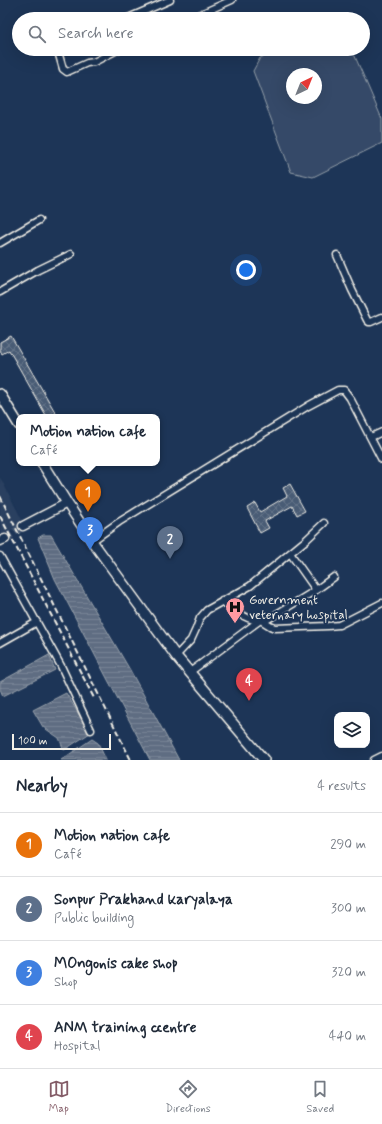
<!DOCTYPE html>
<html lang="en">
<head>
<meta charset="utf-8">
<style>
  body { margin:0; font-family:Mynerve,sans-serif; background:#f2f2f3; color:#1f2937 }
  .controls { position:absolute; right:12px; bottom:12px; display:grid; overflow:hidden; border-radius:8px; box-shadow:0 4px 16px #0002 }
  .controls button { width:36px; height:36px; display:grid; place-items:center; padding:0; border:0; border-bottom:1px solid #e0e1e3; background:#fff; color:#1f2937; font:20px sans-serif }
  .compass { position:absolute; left:286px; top:68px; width:36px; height:36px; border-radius:50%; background:#fff; box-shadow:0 4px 16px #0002; rotate:43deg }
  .scale { position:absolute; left:12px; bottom:10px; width:99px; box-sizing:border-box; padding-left:4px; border:2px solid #f4f1e8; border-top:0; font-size:11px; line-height:14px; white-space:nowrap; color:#f4f1e8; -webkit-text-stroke:3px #1d3557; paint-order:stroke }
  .you { position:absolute; left:246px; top:270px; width:14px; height:14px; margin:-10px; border:3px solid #fff; border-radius:50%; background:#1a73e8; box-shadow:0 0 0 6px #1a73e833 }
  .badge { display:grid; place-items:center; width:26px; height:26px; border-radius:50%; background:#845c67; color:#fff; font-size:13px; font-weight:700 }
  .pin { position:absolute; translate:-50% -33px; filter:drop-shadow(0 1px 2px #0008) }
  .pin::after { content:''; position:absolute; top:21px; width:14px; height:12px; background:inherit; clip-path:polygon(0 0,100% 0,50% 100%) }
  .popup { position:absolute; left:16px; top:414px; width:144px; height:52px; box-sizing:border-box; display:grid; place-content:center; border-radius:8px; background:#fff; filter:drop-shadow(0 1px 3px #0005); font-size:13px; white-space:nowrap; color:#747a83 }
  .popup b { font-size:15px; color:#1f2937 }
  .popup::after { content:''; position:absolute; left:50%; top:100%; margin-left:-8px; border:8px solid transparent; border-top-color:#fff }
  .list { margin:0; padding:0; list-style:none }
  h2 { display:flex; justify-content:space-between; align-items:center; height:52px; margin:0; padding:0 16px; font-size:17px }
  h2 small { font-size:13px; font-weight:400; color:#747a83 }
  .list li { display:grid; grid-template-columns:26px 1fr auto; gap:12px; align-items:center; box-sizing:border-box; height:64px; padding:0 16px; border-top:1px solid #e0e1e3 }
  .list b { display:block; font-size:15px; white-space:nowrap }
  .list p { margin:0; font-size:13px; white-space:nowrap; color:#747a83 }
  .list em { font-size:13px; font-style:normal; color:#747a83 }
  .icon { flex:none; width:22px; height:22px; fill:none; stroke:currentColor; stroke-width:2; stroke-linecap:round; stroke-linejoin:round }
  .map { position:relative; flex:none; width:382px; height:760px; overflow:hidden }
  .search { position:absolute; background:#fff; box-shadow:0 4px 16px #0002; left:12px; right:12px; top:12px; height:44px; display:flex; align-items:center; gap:10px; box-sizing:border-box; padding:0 14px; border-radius:22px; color:#747a83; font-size:15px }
  .sheet { height:308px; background:#fff }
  nav { display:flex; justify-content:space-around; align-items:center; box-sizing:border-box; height:56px; border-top:1px solid #e0e1e3; background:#fff; font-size:11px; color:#747a83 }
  nav a { display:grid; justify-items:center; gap:2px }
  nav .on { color:#845c67 }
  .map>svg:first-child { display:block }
</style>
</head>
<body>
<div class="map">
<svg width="382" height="760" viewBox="0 0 382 760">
  <defs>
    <pattern id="water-rules" width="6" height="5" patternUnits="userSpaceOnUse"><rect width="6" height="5" fill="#5e6d82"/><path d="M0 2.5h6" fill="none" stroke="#768294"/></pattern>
    <pattern id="building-cross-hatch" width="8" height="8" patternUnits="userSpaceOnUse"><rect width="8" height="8" fill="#485b74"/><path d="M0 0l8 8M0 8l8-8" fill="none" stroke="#637388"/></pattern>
  </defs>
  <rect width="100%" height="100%" fill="#1d3557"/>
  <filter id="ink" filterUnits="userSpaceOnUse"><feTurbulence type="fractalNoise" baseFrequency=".025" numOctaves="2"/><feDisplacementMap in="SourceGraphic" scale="8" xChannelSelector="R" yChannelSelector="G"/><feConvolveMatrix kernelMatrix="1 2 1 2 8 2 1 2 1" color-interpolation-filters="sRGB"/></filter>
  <g filter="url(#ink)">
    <path fill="#2a4060" d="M0,477L24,524L0,537Z"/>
    <path fill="#354a67" stroke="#949ea8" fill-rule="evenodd" d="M283,49H356L354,54L382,119V143L313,177L291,172L253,71L260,58ZM292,74H316V98H292Z"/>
    <path fill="url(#water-rules)" stroke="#9aa2ab" d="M43,535H51L130,670L179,760H150L55,579L38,538Z
      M49,655L55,670L3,696L0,689V682Z
      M66,693L90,733L64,750L59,738L43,727L33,710Z
      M92,739L98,743L106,760H61Z"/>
    <path fill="url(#building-cross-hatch)" stroke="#f4f1e8" d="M11,336L58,417H47L9,350L2,354L0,350V342Z
      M290,484L305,511L297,515L292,506L265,521L269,528L260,533L247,508L255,503L260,512L287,496L283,488Z"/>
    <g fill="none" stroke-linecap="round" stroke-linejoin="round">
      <path stroke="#3d516d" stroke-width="8" stroke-dasharray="8 4" stroke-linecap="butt" d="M5,539L23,526"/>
      <g stroke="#f4f1e8" stroke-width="9">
        <path id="minor" d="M126,19L170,0
          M189,19L232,0
          M60,49L59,55L63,69L67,72L87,63L94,62L119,49
          M0,243L39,220
          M337,255L352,290L367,320L369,322H371L382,317
          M0,292L38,270L71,254
          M371,437L382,432
          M92,541L119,522L308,406L338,390H344L350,398L382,460
          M290,553L316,590
          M0,556L61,666L91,730
          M222,601C235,611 248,622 265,621L316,590L334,577
          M262,621L270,626L275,628L328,626L339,625L345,622L382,603
          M0,643L37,622
          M176,656L191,640L196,629L200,618L207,610L250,586L306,540L324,523
          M190,672L259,621
          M374,760L382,756"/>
      </g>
      <g stroke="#f4f1e8" stroke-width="11">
        <path id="tertiary" d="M23,526L67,503
          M0,541L5,539"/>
      </g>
      <g stroke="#f4f1e8" stroke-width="12">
        <path id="secondary" d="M0,394L19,425
          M42,463L67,503L92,541L176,656L264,760"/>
      </g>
      <use href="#minor" stroke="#1d3557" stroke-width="6"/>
      <use href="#tertiary" stroke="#1d3557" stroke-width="8"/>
      <use href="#secondary" stroke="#1d3557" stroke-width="9"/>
      <path stroke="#f4f1e8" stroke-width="2" stroke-dasharray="6 3" stroke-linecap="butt" d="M0,496L131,760
        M0,516L95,700"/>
    </g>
  </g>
  <defs>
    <g id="hospital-pin" transform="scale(1)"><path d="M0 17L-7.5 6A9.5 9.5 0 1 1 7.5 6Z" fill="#ff9aa2" stroke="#1d3557"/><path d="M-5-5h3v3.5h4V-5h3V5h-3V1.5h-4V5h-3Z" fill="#111"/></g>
  </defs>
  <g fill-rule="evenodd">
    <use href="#hospital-pin" x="235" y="607"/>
  </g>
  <g text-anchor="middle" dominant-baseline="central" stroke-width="4" stroke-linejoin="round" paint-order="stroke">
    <g font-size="13" fill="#f4f1e8" stroke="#1d3557" text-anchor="start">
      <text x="249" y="600">Government<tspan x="249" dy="15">veternary hospital</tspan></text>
    </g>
  </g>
</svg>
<div class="controls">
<button><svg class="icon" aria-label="layers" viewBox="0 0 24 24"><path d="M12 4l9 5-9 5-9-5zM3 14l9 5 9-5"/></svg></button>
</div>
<svg class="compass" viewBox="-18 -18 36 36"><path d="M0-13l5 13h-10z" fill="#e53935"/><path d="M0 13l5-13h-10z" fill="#747a83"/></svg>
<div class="scale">100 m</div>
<div class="you"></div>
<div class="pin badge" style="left:88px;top:512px;background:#e8710a">1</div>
<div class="popup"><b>Motion nation cafe</b>Café</div>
<div class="pin badge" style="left:170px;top:559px;background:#5c6f8a">2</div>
<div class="pin badge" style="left:90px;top:550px;background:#3f7fe0">3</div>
<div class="pin badge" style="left:249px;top:701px;background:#e0444e">4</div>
<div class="search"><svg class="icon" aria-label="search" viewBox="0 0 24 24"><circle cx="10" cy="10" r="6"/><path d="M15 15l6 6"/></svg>Search here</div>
</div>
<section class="sheet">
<h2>Nearby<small>4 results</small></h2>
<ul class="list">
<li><span class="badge" style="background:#e8710a">1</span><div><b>Motion nation cafe</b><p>Café</p></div><em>290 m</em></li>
<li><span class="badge" style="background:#5c6f8a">2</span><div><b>Sonpur Prakhand karyalaya</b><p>Public building</p></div><em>300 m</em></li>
<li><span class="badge" style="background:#3f7fe0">3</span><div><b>MOngonis cake shop</b><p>Shop</p></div><em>320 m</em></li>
<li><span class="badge" style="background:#e0444e">4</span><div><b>ANM training ccentre</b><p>Hospital</p></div><em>440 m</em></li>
</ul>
</section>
<nav>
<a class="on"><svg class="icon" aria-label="map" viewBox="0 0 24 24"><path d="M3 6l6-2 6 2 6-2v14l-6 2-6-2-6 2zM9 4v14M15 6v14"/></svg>Map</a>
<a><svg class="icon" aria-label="directions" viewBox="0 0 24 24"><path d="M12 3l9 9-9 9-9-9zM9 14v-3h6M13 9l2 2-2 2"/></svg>Directions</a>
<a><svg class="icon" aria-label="saved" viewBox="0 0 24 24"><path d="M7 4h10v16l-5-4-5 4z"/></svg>Saved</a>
</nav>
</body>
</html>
